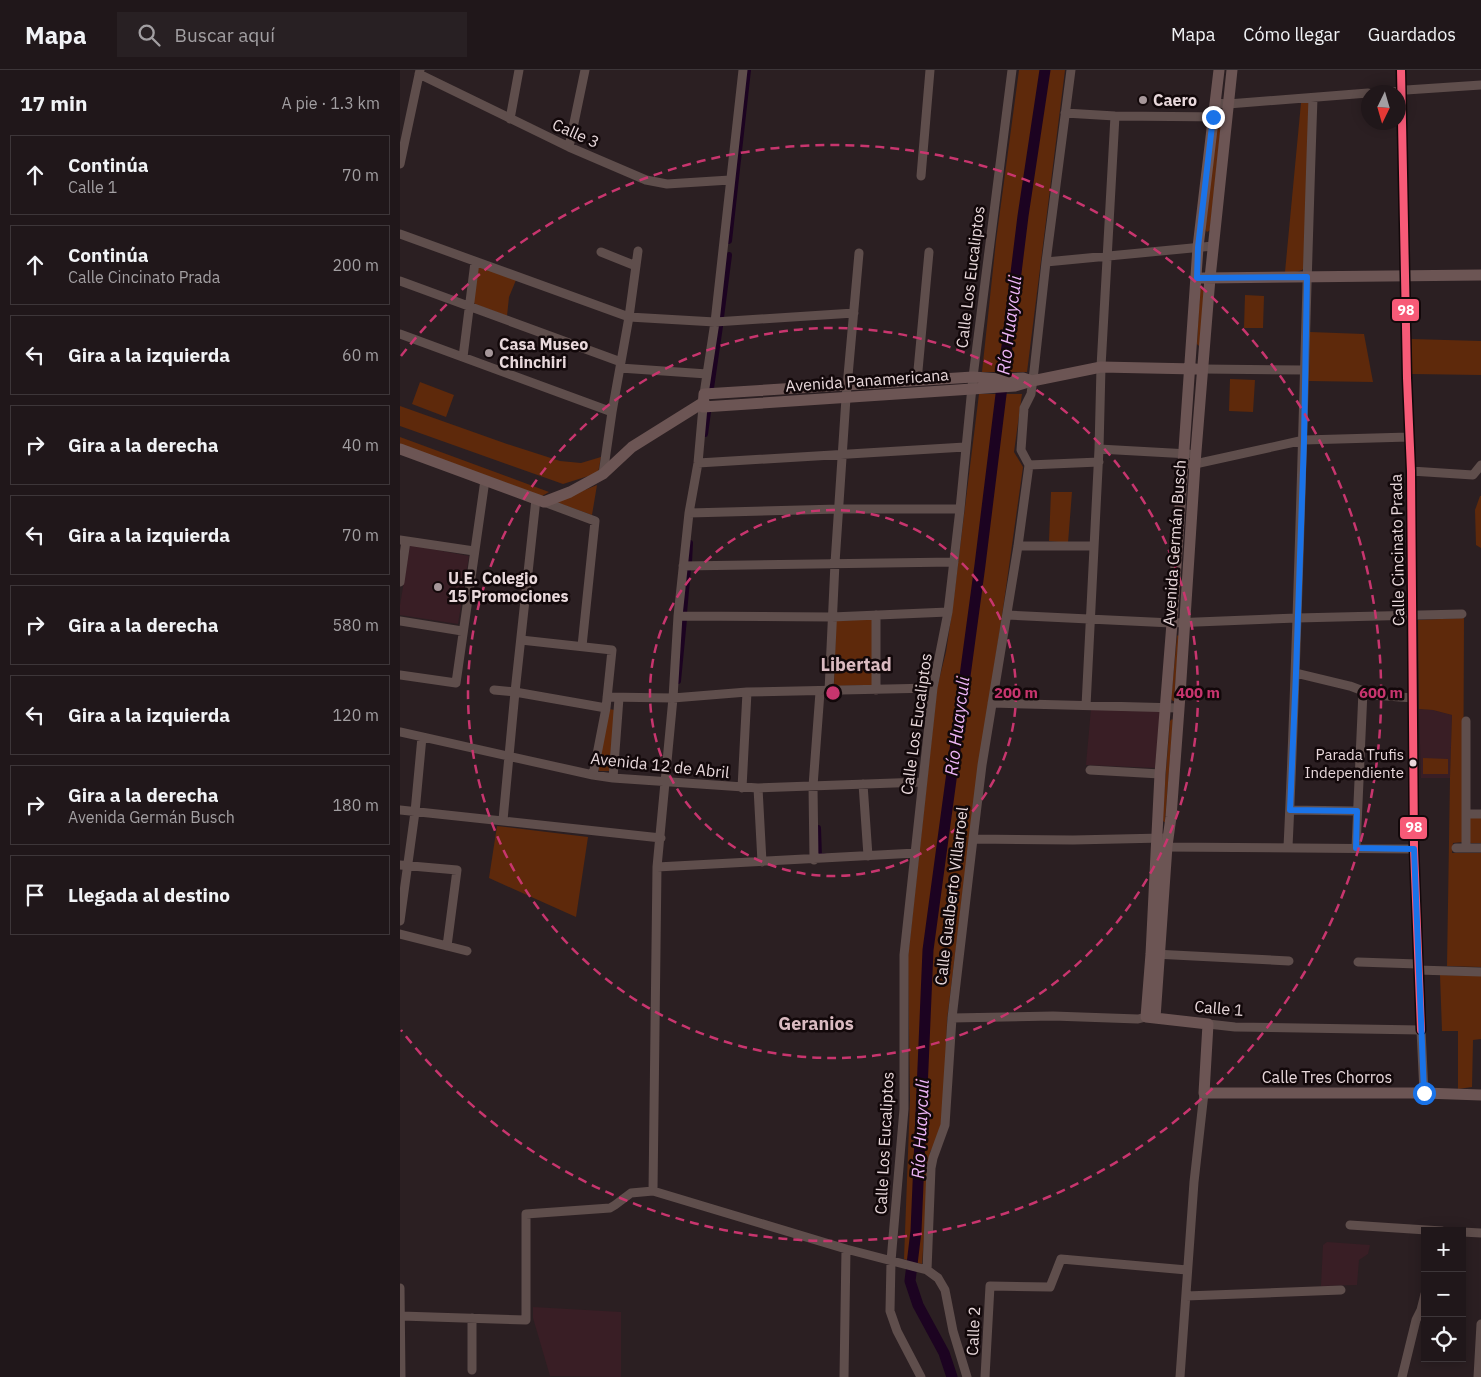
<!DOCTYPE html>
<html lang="es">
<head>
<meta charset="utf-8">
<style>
  body { margin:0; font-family:"IBM Plex Sans",sans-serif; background:#282023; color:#f1f3f6 }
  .controls { position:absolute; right:15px; bottom:15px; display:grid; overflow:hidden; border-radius:0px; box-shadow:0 2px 12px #0003 }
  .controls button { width:45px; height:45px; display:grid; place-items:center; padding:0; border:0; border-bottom:1px solid #3d3639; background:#20171a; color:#f1f3f6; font:25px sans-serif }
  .compass { position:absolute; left:961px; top:15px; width:45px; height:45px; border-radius:50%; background:#20171a; box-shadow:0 2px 12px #0003; rotate:185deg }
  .stop { position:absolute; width:15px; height:15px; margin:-11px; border:4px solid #1a73e8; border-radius:50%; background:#fff }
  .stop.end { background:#1a73e8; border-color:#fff; box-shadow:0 1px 5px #0008 }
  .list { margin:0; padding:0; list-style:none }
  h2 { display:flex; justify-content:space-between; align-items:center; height:65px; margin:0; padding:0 20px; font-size:21px }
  h2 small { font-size:16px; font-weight:400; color:#a29fa2 }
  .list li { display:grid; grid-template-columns:32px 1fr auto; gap:15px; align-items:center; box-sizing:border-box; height:80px; margin:0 10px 10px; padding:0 10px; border:1px solid #3d3639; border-radius:0px }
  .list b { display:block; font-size:19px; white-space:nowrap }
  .list p { margin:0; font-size:16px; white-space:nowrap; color:#a29fa2 }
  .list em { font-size:16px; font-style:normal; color:#a29fa2 }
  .icon { flex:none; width:28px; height:28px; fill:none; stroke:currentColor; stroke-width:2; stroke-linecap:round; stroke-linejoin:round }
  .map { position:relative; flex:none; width:1081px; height:1307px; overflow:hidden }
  header { display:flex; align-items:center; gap:30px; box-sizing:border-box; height:70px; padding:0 25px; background:#20171a; border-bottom:1px solid #3d3639 }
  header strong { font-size:24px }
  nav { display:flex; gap:28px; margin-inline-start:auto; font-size:18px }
  .search { width:350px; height:45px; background:#282023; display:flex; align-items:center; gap:12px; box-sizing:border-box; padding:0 18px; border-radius:0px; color:#a29fa2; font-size:19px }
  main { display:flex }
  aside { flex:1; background:#20171a }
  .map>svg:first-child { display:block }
</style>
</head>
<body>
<header>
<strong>Mapa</strong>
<div class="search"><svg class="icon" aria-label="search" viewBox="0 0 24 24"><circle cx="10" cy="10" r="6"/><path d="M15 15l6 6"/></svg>Buscar aquí</div>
<nav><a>Mapa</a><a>Cómo llegar</a><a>Guardados</a></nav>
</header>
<main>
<aside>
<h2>17 min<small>A pie · 1.3 km</small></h2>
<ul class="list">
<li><svg class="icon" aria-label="ahead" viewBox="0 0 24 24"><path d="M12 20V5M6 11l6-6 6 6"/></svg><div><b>Continúa</b><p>Calle 1</p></div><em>70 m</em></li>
<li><svg class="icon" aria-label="ahead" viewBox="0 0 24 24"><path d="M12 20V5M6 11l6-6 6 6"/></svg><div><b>Continúa</b><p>Calle Cincinato Prada</p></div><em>200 m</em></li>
<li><svg class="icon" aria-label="left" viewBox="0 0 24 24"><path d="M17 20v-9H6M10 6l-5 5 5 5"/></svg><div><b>Gira a la izquierda</b></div><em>60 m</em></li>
<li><svg class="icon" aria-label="right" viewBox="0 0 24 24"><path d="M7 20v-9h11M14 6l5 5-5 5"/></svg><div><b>Gira a la derecha</b></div><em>40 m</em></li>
<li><svg class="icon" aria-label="left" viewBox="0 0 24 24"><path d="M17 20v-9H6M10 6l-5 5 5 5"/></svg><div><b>Gira a la izquierda</b></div><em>70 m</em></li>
<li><svg class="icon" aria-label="right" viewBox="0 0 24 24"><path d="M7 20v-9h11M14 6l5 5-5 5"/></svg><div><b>Gira a la derecha</b></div><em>580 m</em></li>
<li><svg class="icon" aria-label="left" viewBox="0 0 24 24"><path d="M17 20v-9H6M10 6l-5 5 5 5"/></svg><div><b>Gira a la izquierda</b></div><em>120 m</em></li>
<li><svg class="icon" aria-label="right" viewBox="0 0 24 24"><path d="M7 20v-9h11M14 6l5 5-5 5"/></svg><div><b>Gira a la derecha</b><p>Avenida Germán Busch</p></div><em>180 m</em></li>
<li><svg class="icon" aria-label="arrive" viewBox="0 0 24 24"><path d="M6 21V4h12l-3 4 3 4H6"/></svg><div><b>Llegada al destino</b></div></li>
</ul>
</aside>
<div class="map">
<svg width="1081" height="1307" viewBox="0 0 1081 1307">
  <rect width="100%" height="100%" fill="#2b1f22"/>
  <path fill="#391e25" d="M10,475L69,486L58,554L0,545V535Z
    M691,638L760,641L755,698L686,695Z
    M1019,639L1033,640L1052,645L1050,708H1021Z
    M927,1172L970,1175L968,1184L959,1190L957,1215L921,1216L923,1175Z
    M133,1237L221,1242V1307L150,1306L133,1248Z"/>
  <path fill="#5e290b" d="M619,0H665L627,302H582L596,171Z
    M901,33H910L905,197C901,203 892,202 885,202Z
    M819,56L821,57L810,160L807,162L805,159L817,58Z
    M80,197L116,210L109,227L107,246L75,234L73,231L78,199Z
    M802,217L804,219L800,276H799L797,274L800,219Z
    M845,225L864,226L863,258H844Z
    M910,262L964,264L973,312L909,311Z
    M1011,269L1081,271V305L1012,304Z
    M830,309L855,310L853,342L829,341Z
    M20,312L54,325L46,347L12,334Z
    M579,324H622L614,382L623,397L602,546L576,715L547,950L544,1059L530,1082L522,1194L504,1189L510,1030L508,887L537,618L546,582L552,542Z
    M0,336L107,374L160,391L181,393L201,387L198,403L163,414L0,356Z
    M0,367L149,422L142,426L0,374Z
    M197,415L192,445L158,433L160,430Z
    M651,422H672L668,473L649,471Z
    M1080,426H1081V478L1076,475L1075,440Z
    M1064,548L1063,772L1053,773L1052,783H1081V897L1047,896L1050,708L1052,645L1033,640L1019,639L1018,550Z
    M472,549V615L434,616L436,551Z
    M778,565L779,566L774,631H773L771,629L777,566Z
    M209,639L215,640L210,701H199L198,698Z
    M772,649L773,650L765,752H764L762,749L770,651Z
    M1023,688L1048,689V704H1023Z
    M1070,748H1081V773H1071L1068,771Z
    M97,756L188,767L176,847L89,808Z
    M1040,905L1081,906V969L1073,970L1072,1017L1058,1019V961H1042Z"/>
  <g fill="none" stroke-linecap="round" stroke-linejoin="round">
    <path stroke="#1c0321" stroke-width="6" d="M329,171L348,0
      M321,247L329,185
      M311,318L320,256
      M305,364L308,342
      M289,492L290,473
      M284,543L288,499
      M278,611L284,549
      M418,758L419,787L424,786"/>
    <path stroke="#1c0321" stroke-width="11" d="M552,1307L544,1283L518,1235L510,1211L516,1161L528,880L580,495L623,146L645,0"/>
    <path stroke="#5f4e4c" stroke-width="9" d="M1001,0L1007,308L1011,401L1014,779L1021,960
      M19,4L169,77L246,110L267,114L330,110
      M976,22L1081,15
      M815,33L828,34L968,23
      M665,43L715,46L827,47
      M110,49L119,0
      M169,77L185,0
      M0,94L20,0
      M521,106L530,0
      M0,164L229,247L315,252L454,243
      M201,182L236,196
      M646,192L813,176
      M0,211L221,292
      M0,264L212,342
      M63,287L75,192
      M220,298L307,304
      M803,299L904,300
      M517,311L529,182
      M304,324L315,252L343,0
      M699,379L789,384
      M298,393L565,377
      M782,394H795L904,370L1009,367
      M629,395L699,392
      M1011,401L1073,405L1081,395
      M203,404L212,342L229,247L238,181
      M144,432L195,451L182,576
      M289,443L439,439H560
      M0,470L74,481
      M618,476H694
      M283,496L554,492
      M0,512L6,471
      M476,545V620
      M607,545L772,553L897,548L1062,544
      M278,546L432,547L548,542
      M0,551L62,561
      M121,570L212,580L206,638L193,705
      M896,603L950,616L974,625L1013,628
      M0,605L56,613L85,410
      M94,620L115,622L206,638
      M429,621L435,493L446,328L459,183
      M207,627L273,628L347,622L533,618
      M592,633L779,638
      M686,636L699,379L701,297L715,46
      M1066,651V778
      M0,662L193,705L213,708L358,718L522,712
      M690,700L760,704
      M213,708L219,628
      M463,714L468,786
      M342,718L347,622
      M358,718L362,792
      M0,740L261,768
      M890,740L957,741
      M1066,744H1081
      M103,750L115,622L136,429
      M573,769L673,770L763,768
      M762,777L1014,779
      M888,777C900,527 904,278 913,28
      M956,778L963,621
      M1056,778H1081
      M414,790L413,716L420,622
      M0,795L57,800L47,876
      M257,797L516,783
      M0,851L15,742L22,667
      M0,864L67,881
      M754,884L889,891
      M958,892L1018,894
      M1018,900L1081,902
      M552,948L653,946L738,949L746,947
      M808,954L835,957L1021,960L1024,1023
      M253,1121L257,797L273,628L278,546L289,443L298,393L303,337
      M950,1155L1042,1161
      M1062,1162L1081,1163
      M527,1200L531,1098L533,1088L545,1055L552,948L573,769L582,695L618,476L629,395L621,380L624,338L631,324L634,301L646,192L671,0
      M0,1218L1,1307
      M786,1226L941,1220
      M1,1246L126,1250V1144L210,1138L215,1135L231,1123L253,1121L446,1179L527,1200L538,1208L545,1220L553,1261L567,1307
      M72,1300V1248
      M444,1307L446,1179
      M521,1307L497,1261L490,1241L491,1191L504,1039V885L533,618L548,542L560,439L573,307L612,0
      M585,1307L590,1216L650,1217L661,1189L787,1200
      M780,1307L794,1112L804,1023
      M1002,1307L1016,1250L1021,1240L1025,1224
      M1078,1307L1081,1254"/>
    <path stroke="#6c5554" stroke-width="11" d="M819,0L798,177L772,553L760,704L751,884L746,947L808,954L804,1023H1024L1081,1025
      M803,208L1081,205
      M573,307L600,309L623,308L632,311L615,316L572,319L303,337L304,324Z
      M632,311L701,297L796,299
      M0,379L144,432L170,422L203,404L232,377L304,332
      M755,948L767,776L771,747L780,625L795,394L810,208L832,0"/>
    <g stroke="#12080a" stroke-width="11">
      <path id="bus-1" d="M1001,0L1007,308L1011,401L1014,779L1021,960"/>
    </g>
    <use href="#bus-1" stroke="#f75a77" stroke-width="8"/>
  </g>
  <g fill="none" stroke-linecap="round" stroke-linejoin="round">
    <path stroke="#1a73e8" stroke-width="6" d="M813,47L798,177L797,208L907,207L904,370L896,603L890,740L957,741L956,778L1014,779L1024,1023"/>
  </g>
  <g fill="none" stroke="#c8356e" stroke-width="2.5" stroke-dasharray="9 6">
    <circle cx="433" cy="623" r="183"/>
    <circle cx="433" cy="623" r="365"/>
    <path d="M1 286A548 548 0 1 1 1 960"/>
  </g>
  <g fill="#a6979a" stroke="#12080a" stroke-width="2">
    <circle cx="743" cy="30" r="5"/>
    <circle cx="89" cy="283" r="5"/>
    <circle cx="38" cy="517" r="5"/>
  </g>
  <circle fill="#e8d8db" stroke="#12080a" stroke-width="2" cx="1013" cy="693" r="4.5"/>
  <g text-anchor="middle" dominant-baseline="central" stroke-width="5" stroke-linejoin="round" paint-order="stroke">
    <g font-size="15" fill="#e8d8db" stroke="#12080a" text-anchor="end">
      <text x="1004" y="684">Parada Trufis<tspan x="1004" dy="18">Independiente</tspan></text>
    </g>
    <g font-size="16" font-weight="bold" fill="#e8d8db" stroke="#12080a" text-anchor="start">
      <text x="753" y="30">Caero</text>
      <text x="99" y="274">Casa Museo<tspan x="99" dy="18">Chinchiri</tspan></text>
      <text x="48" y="508">U.E. Colegio<tspan x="48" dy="18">15 Promociones</tspan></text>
    </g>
    <g font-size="16" fill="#e8d8db" stroke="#12080a">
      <text transform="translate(176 63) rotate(24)">Calle 3</text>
      <text transform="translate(570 207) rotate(-83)">Calle Los Eucaliptos</text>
      <text transform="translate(467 310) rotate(-4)">Avenida Panamericana</text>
      <text transform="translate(774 473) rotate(-86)">Avenida Germán Busch</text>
      <text transform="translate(997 480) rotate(-91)">Calle Cincinato Prada</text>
      <text transform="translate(516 654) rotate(-82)">Calle Los Eucaliptos</text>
      <text transform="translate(260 695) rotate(6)">Avenida 12 de Abril</text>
      <text transform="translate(551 826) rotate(-83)">Calle Gualberto Villarroel</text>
      <text transform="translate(819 938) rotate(5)">Calle 1</text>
      <text x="927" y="1007">Calle Tres Chorros</text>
      <text transform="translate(484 1073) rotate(-87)">Calle Los Eucaliptos</text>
      <text transform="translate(573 1261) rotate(-87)">Calle 2</text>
    </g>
    <g font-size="18" font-style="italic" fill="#edb5f7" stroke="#12080a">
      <text transform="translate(609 255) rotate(-83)">Río Huayculi</text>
      <text transform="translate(557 656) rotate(-83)">Río Huayculi</text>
      <text transform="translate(520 1059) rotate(-87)">Río Huayculi</text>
    </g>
    <g font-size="18" font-weight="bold" fill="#dabbc1" stroke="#12080a">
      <text x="456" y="594">Libertad</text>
      <text x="416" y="953">Geranios</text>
    </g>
  </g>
  <circle cx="433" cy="623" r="8" fill="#c8356e" stroke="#12080a" stroke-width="2.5"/>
  <g font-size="15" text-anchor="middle" font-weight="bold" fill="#c8356e" stroke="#12080a" stroke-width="5" stroke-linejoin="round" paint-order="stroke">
    <text x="616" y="628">200 m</text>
    <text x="798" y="628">400 m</text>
    <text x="981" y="628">600 m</text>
  </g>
  <g stroke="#12080a" stroke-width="2">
    <rect x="991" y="228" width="29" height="24" rx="5" fill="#f75a77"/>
    <rect x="999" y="746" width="29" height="24" rx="5" fill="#f75a77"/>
  </g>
  <g font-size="14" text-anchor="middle" font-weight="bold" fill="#fff">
    <text x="1006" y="245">98</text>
    <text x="1014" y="762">98</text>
  </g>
</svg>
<div class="controls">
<button>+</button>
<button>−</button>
<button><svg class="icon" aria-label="locate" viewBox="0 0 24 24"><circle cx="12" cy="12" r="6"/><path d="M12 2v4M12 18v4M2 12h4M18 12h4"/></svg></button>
</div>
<svg class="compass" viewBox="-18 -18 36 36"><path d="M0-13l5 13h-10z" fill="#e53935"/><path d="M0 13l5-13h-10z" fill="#a29fa2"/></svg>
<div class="stop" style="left:1024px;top:1023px"></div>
<div class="stop end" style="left:813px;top:47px"></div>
</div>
</main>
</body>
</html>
